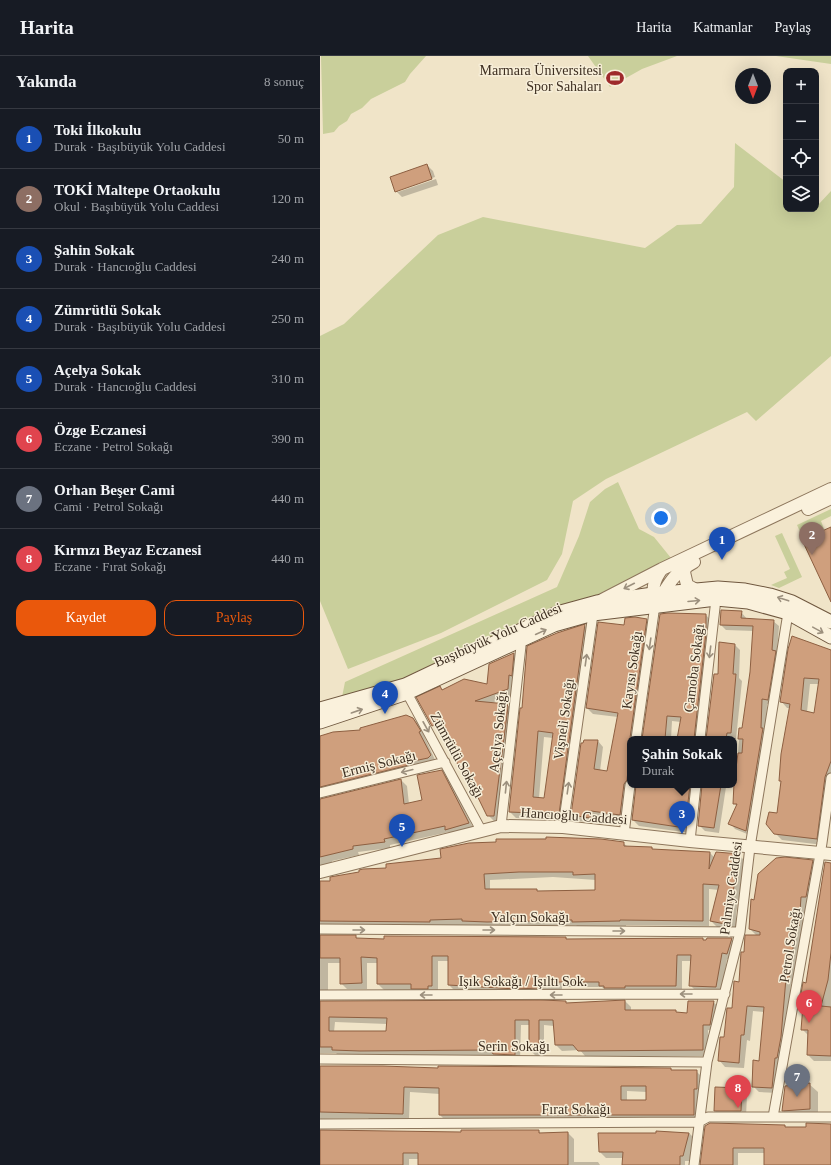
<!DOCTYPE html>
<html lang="tr">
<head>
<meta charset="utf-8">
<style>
  body { margin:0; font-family:Georgia,serif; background:#20242c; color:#f1f3f6 }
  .controls { position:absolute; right:12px; top:12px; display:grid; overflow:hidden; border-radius:8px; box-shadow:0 4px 16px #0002 }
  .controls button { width:36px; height:36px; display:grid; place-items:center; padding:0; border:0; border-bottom:1px solid #363941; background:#171b24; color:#f1f3f6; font:20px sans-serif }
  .compass { position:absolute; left:415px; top:12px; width:36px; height:36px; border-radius:50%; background:#171b24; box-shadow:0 4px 16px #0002; rotate:180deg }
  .you { position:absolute; left:341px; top:462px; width:14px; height:14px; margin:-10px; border:3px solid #fff; border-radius:50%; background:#1a73e8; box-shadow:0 0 0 6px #1a73e833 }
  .badge { display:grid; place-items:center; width:26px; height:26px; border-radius:50%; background:#ea580c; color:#fff; font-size:13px; font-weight:700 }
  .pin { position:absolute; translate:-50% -33px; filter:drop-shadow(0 1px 2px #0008) }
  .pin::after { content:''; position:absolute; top:21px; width:14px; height:12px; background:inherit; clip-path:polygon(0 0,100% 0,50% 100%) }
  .popup { position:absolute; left:307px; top:680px; width:110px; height:52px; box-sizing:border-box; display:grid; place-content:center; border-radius:8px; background:#171b24; filter:drop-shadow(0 1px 3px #0005); font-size:13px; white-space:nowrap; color:#9ea1a6 }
  .popup b { font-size:15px; color:#f1f3f6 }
  .popup::after { content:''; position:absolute; left:50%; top:100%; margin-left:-8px; border:8px solid transparent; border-top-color:#171b24 }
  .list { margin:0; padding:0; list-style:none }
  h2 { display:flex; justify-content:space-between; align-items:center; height:52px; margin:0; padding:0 16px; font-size:17px }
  h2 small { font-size:13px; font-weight:400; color:#9ea1a6 }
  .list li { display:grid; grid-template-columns:26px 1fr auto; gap:12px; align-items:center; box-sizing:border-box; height:60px; padding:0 16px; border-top:1px solid #363941 }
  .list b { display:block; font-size:15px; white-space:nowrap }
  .list p { margin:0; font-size:13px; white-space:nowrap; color:#9ea1a6 }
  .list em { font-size:13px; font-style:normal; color:#9ea1a6 }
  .actions { display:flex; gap:8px; padding:12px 16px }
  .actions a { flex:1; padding:9px 0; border:1px solid #ea580c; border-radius:12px; text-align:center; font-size:14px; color:#ea580c }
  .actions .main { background:#ea580c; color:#fff }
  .icon { flex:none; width:22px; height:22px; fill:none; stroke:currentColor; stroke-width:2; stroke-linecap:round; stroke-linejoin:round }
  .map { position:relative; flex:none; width:511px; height:1109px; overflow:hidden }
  header { display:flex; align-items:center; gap:24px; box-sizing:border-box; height:56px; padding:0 20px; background:#171b24; border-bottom:1px solid #363941 }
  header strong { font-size:19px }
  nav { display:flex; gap:22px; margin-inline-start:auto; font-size:14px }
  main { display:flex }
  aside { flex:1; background:#171b24 }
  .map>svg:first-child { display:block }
</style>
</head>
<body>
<header>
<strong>Harita</strong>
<nav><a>Harita</a><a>Katmanlar</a><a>Paylaş</a></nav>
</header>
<main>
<aside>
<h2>Yakında<small>8 sonuç</small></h2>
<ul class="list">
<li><span class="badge" style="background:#1a4fb4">1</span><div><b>Toki İlkokulu</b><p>Durak · Başıbüyük Yolu Caddesi</p></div><em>50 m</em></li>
<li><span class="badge" style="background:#8d6e63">2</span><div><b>TOKİ Maltepe Ortaokulu</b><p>Okul · Başıbüyük Yolu Caddesi</p></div><em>120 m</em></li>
<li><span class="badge" style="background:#1a4fb4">3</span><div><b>Şahin Sokak</b><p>Durak · Hancıoğlu Caddesi</p></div><em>240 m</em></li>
<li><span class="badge" style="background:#1a4fb4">4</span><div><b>Zümrütlü Sokak</b><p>Durak · Başıbüyük Yolu Caddesi</p></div><em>250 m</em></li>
<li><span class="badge" style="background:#1a4fb4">5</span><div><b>Açelya Sokak</b><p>Durak · Hancıoğlu Caddesi</p></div><em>310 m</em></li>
<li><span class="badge" style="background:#e0444e">6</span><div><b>Özge Eczanesi</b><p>Eczane · Petrol Sokağı</p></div><em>390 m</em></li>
<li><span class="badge" style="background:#6b7280">7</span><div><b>Orhan Beşer Cami</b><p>Cami · Petrol Sokağı</p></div><em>440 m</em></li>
<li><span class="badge" style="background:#e0444e">8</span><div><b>Kırmzı Beyaz Eczanesi</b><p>Eczane · Fırat Sokağı</p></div><em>440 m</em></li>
</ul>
<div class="actions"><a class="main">Kaydet</a><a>Paylaş</a></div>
</aside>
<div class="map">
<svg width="511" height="1109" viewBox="0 0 511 1109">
  <rect width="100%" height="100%" fill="#f0e4c8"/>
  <path fill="#c9cf9b" d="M1,0H106L90,18L85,26L51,43L42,52L31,58L27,65L19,70L14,76L3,78Z
    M268,0H357L322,13L290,31Z
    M456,0H511V8Z
    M415,87L466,126V153H496V148L498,149L511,135V300L436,365L427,356L286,423L253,445L242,498L227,524L121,577L28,613L0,545V280L24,268L118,179L163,161L325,192L357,169L381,168L414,131Z
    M298,426L319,473L334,481L351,502L282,538L231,552L81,623L22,641L25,626L237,531L259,480L270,446L285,433Z
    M511,453V460L501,465L504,473L483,482L477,469Z
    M462,477L482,521L459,532L451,529L467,522L464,516L470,513L455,480Z"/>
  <path fill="#0003" fill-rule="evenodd" d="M107,109L113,115L115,121L78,134V136L116,123L118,129L82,141L76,135Z
    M421,556L427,563L453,565L459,570L453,649L447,648L446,676L432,780L415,773L410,767L417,750L414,747L420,673H423L431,616L434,575L406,574L401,569Z
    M386,559L391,565L380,683H358L361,666L352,665L351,683H323Z
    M327,564L332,569L316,683H310V729H316L310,734L306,764L276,761V767L258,765L252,759L278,685L283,691L280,715L288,716L298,661L273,658L267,652L305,570Z
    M265,570L271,575L245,764L196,762L190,756L203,653L237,577ZM224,681L233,682L225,743L219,742Z
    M415,589L420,594L419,622L422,625L416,683H387L399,619Z
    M469,593L511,596V728L503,789L462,784L455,777L462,727L460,724L470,652H467L461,645ZM490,628H499L495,658L487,656Z
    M194,598L200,605L194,639L171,647L187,649L194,655L181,766H175L168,759L150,723L144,717L120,675L112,669L120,632L123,635L168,629L170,609Z
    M93,662L99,669L116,706L0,741V681L41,675Z
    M121,715L127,721L154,773L132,779L129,776L70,789V792L38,796L39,799L12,805V808L0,810V744L81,724L87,730L89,748L103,745Z
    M317,729H381L377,731L371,777L319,770L313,764Z
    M383,729H405L406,731L399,777L385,775L379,769Z
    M249,782L252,784L303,787L308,791L332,792L334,794L390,797L395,802L419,799L425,805L416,858V875L397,871L391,865L399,834L389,833V870L306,869V871L259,872L256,869L149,871L146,869L0,871V826H11L67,813L122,803L177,787V784ZM233,821L276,824V835L219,836L216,834H170V824Z
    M492,805L498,811L475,928L471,927L467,988L458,1037L439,1036L433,1030L440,1006L444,956L433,955L430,985L427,984L424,1012L405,1011L399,1004L420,927L425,898L437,880L430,873L434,845Z
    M511,808V1005H494L488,999V979L482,973L484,952L480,948L487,928Z
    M0,879L35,880L38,883L246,882L248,884L383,883L385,885L411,883L417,889L413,903H407L402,936L376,935L370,929L371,905H362V936L286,935L282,931H242V934H225V938L135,935L129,929V905H118V935L97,938L93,934H64L58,928V907H47V933H27L21,927V907H8V934H0Z
    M305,945L311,951V955H355L358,958H368L393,946L399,951L395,975L388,974V1000H265L260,994L242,995L236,989L234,970L224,969V1000H216L210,994V969H201L200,1004H179L175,999L19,1000L16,997H0V946H245L247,948ZM15,966L67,968V976H14Z
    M0,1012L342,1013H351L353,1015H376L382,1021L379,1065H126L120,1059V1038L90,1036L89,1063L50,1064L48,1062L0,1063ZM307,1035L327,1036V1045H307Z
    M489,1028L498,1036V1060L471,1063L463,1055Z
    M421,1033L427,1039L426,1061H401L395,1055Z
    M511,1069V1109H445V1097H418V1109H381L384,1095L465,1070L467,1072H487Z
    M0,1075L142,1077L219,1075L221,1078L248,1077L254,1083V1106H278L280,1109H99V1103H89V1109H0Z
    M337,1076L369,1077L375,1083L369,1105H365V1109H303L304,1102H286L280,1096L337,1078Z"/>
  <path fill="#cf9f7d" stroke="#8d5f41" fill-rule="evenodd" d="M107,108L112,123L75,136L70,121Z
    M511,471V546L483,486L485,485L484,483Z
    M401,554L422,555L421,562L454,564L452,594L456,595L448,644L442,643L441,672H443L426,775L408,768L417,748H413L414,727L418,697H422L423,683H418L419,672H422L430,616L433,570L400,569Z
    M348,557L386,558V577L374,683H357L361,661L347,660L345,683H322L340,558Z
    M315,561L327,563L310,682L308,714L307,724L304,728L300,759L271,755L270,762L251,759L261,687H263L264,684H278L274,713L287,715L298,657L266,652L278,566L304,569L305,562Z
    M265,568L239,758L189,756L200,652H202L207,590L237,577ZM218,675L233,677L224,742L213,741Z
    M472,580L511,594V705L505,721L497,783L454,778L446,768L449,756L457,757L461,725H459L461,698L470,648L460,646L468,593ZM484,622L499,623L494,657L481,654Z
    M399,586L415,588L413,618H416L411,677H407L406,683H386L394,618H398Z
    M194,597L192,620L189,619L188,633L155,645L187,648L188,651L174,760H167L146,717L143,718L116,668L112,670L96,641L120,630L122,634L144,623L167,628L169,608Z
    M86,659L93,662L101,675L99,676L111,699L108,702L89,706V709L0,731V680L13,676L40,674V672Z
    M122,714L149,767L125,774V770L64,783L65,786L33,790V793L0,801V743L81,723L84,748L102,744L97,719Z
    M316,729H370L365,772L312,764Z
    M382,729H401L394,772L378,770Z
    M226,781L281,783L304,786V790L332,791V793L390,796L389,813L396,796L420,798L410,852L412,853L410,869L390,865L399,829L383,828V865L300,864V865L252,866V864H217V865L167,866L142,865V863L110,864V866L0,865V825H10V821L39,816V814L43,813L66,812V808L121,802L120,793L149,787L176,786V783H226ZM199,816H253V819L275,818V834L217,835V833H165L164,818Z
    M465,801L493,804L486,841H481L479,870H476L469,922H466L461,981L457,1002H455L452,1032L432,1031L433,1004L439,1005L444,951L427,950L424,979H421L419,1007L398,1005L400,981H404L407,952H412L414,925L419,926L421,896H424L425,879H440V876L429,873L431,843L434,844L438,818L456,802Z
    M505,806L511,807V897L508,924L501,950L511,951V1000L487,999L488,974H481L483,949H479L483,926L486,927Z
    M0,879H36V882L64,883V880L246,881V883L383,882V884H386L387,882H412L407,898L402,897L396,931L369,930L371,899H357L356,930H305V932H284V930H279V926H237V929L220,928L219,932L196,933L128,929V900H112V930H108V933H91V928H57V902L41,901L42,927L20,928V902H0Z
    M221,944L246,945V947L305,944V954H356V956L367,957L368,945H394L390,969H383V994L258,995L253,989H235L233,964H219V994H209V964H195V999L173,998L171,994L40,995L12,994V991H0V945ZM9,961L67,962L66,975H9Z
    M0,1010H63L118,1012V1010L351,1012V1014H377V1033H374V1059H119V1032L84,1031L83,1058L0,1056ZM301,1030H326V1044H301Z
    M490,1027V1053L462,1055L465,1030Z
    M395,1031L422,1032L421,1055H394Z
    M390,1067L465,1069V1071H486V1067L511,1068V1109H444V1092H413V1109H380L385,1070Z
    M0,1074L141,1076V1074H219V1077L248,1076V1109H98V1097H83V1109H0Z
    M336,1075L369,1077L363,1100H360V1109H302L303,1096H279L278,1077H336Z"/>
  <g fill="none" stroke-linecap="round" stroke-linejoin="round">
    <g stroke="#8d765c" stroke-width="11">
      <path id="minor" d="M87,637L161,774
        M316,683L335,549
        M380,683L396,543
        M0,737L125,706
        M181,770L201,590L199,585
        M243,771L273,558
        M304,778L310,729
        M370,785L376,729
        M0,873L420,876
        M0,939L405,938
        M0,1003L387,1006
        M453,1061L502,787L511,722
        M0,1068L379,1066L388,1061H511
        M374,1109L387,1006L420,876L430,791L468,557"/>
    </g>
    <g stroke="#8d765c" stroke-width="14">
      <path id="tertiary" d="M488,453L511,442
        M366,510L364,516L367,529L376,534
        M282,544L342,513L511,433
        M339,544C350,526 354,517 374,506
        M335,547C332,533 333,525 342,513
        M0,816L181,770L243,771L370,785L511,798"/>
    </g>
    <g stroke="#6f573f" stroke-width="15">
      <path id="secondary" d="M0,653L85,629L237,557L277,546L333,538L398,532L425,534L450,539L472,546L511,566
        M0,666L87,637L234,569L273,558L396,543L428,546L468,557L511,581"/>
    </g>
    <use href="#minor" stroke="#faf1dc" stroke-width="9"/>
    <use href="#tertiary" stroke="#faf1dc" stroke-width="12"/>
    <use href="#secondary" stroke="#faf1dc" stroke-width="13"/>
  </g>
  <defs><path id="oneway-shaft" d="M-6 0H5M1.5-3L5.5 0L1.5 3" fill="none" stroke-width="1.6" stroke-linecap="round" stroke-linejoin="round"/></defs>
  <g stroke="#9c907e">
    <use href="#oneway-shaft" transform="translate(309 530) rotate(153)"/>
    <use href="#oneway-shaft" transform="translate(463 543) rotate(-162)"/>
    <use href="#oneway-shaft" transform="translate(374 545) rotate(-5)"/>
    <use href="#oneway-shaft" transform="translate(498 574) rotate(29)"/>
    <use href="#oneway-shaft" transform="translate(221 576) rotate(-25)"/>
    <use href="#oneway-shaft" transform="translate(330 588) rotate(98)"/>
    <use href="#oneway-shaft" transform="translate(390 596) rotate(97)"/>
    <use href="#oneway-shaft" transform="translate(266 604) rotate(-82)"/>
    <use href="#oneway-shaft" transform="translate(37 655) rotate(-19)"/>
    <use href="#oneway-shaft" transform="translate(106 671) rotate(61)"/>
    <use href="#oneway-shaft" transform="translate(87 715) rotate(166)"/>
    <use href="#oneway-shaft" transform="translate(186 731) rotate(-84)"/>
    <use href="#oneway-shaft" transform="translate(248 732) rotate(-82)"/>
    <use href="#oneway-shaft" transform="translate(39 874)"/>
    <use href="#oneway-shaft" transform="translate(169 874)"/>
    <use href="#oneway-shaft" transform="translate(299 875)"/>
    <use href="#oneway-shaft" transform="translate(366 938) rotate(180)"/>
    <use href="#oneway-shaft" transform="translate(106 939) rotate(180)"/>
    <use href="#oneway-shaft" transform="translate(236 939) rotate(180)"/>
  </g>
  <defs>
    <g id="stadium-bare" transform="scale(1.38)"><path d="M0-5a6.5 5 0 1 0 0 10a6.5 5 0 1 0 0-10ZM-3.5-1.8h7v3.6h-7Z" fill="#9e2a2b" stroke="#f7eed8" stroke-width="2.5" paint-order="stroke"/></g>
  </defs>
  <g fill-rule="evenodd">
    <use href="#stadium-bare" x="295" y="22"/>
  </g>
  <g text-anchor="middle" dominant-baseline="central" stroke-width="3" stroke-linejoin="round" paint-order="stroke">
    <g font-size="14" fill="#3d2e20" stroke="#f7eed8" text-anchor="end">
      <text x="282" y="14">Marmara Üniversitesi<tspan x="282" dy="16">Spor Sahaları</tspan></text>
    </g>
    <g font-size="14" fill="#3d2e20" stroke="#f7eed8">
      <text transform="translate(178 579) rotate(-24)">Başıbüyük Yolu Caddesi</text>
      <text transform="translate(374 612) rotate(-83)">Çamoba Sokağı</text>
      <text transform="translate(312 614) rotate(-82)">Kayısı Sokağı</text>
      <text transform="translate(244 663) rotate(-82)">Vişneli Sokağı</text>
      <text transform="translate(178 676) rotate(-84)">Açelya Sokağı</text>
      <text transform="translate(137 699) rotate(61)">Zümrütlü Sokağı</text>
      <text transform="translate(59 708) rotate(-14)">Ermiş Sokağı</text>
      <text transform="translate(254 760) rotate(4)">Hancıoğlu Caddesi</text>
      <text transform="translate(411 832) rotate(-82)">Palmiye Caddesi</text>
      <text x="210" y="861">Yalçın Sokağı</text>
      <text transform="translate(470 889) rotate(-81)">Petrol Sokağı</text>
      <text x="203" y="925">Işık Sokağı / Işıltı Sok.</text>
      <text x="194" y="990">Serin Sokağı</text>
      <text x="256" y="1053">Fırat Sokağı</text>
    </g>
  </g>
</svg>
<div class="controls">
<button>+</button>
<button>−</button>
<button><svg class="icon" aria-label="locate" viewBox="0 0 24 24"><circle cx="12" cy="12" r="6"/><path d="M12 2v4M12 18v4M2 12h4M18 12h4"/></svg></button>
<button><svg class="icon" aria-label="layers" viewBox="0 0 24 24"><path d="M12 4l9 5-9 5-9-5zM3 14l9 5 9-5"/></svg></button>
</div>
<svg class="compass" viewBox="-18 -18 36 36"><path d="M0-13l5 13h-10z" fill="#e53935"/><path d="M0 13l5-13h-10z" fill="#9ea1a6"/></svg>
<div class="you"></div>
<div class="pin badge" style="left:402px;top:504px;background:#1a4fb4">1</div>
<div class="pin badge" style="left:492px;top:499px;background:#8d6e63">2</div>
<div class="pin badge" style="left:362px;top:778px;background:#1a4fb4">3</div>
<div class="popup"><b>Şahin Sokak</b>Durak</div>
<div class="pin badge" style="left:65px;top:658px;background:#1a4fb4">4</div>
<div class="pin badge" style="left:82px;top:791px;background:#1a4fb4">5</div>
<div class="pin badge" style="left:489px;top:967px;background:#e0444e">6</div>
<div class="pin badge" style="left:477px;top:1041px;background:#6b7280">7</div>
<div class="pin badge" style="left:418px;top:1052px;background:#e0444e">8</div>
</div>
</main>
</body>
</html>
